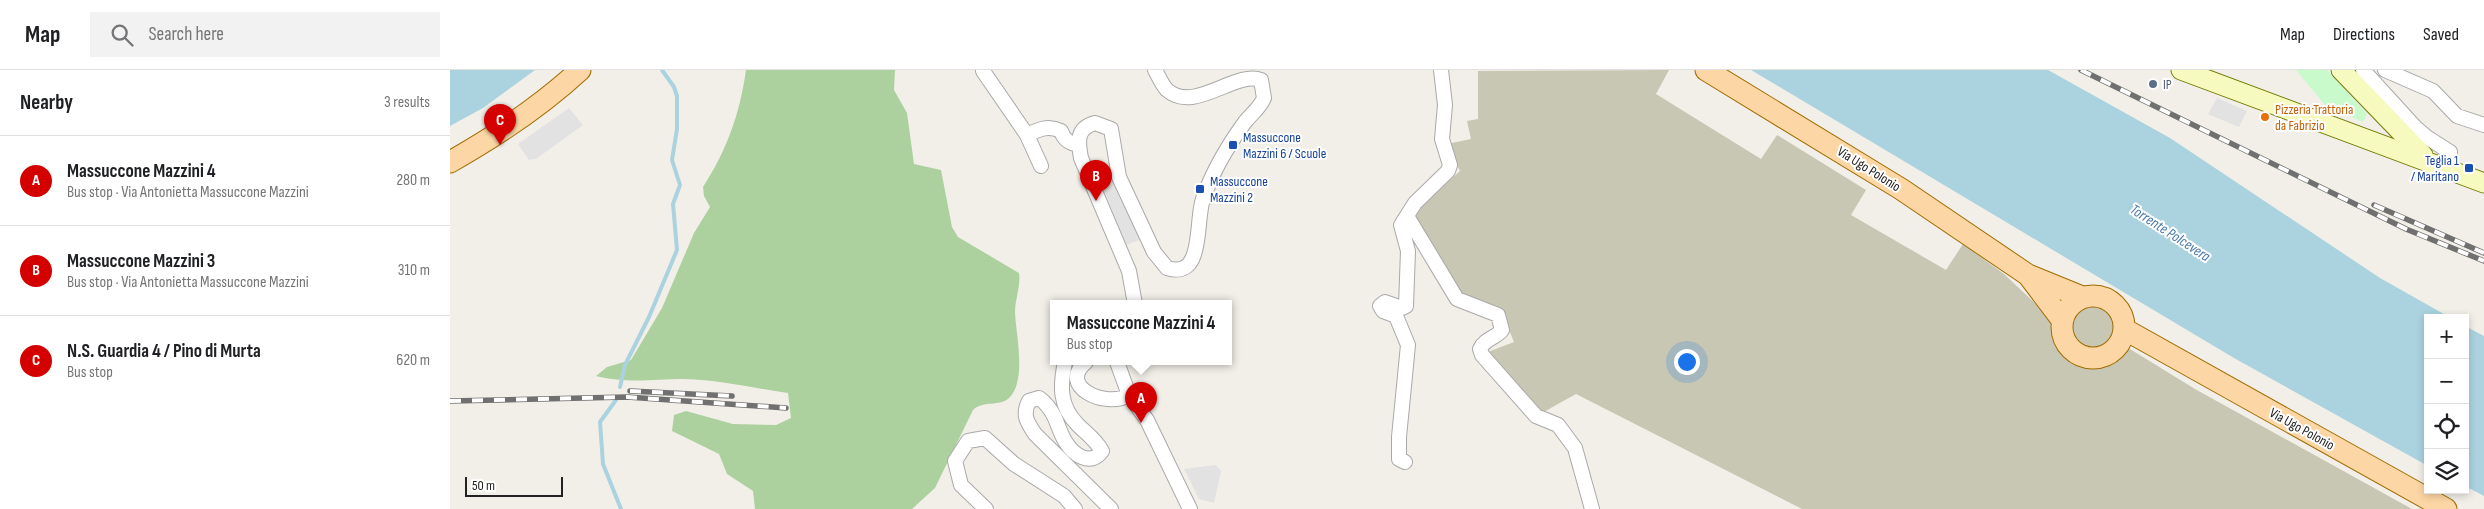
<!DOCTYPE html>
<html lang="en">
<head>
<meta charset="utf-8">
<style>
  body { margin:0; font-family:"Sofia Sans Condensed",sans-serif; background:#f2f2f2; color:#202124 }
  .controls { position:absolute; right:15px; bottom:15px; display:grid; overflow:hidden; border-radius:0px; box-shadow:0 2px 8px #0003 }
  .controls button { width:45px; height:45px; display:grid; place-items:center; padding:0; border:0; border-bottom:1px solid #e0e0e0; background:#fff; color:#202124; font:25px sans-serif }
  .scale { position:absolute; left:15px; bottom:12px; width:98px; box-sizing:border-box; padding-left:5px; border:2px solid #222; border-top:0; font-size:14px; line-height:18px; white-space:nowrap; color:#222; -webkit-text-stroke:4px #fff; paint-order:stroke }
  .you { position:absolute; left:1236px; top:291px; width:18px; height:18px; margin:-12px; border:4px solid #fff; border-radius:50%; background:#1a73e8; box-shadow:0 0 0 8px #1a73e833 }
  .badge { display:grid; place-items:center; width:32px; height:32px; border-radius:50%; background:#d40000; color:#fff; font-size:16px; font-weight:700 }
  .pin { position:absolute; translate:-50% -41px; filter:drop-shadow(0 1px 2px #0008) }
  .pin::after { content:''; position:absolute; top:26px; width:18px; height:15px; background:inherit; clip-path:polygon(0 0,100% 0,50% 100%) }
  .popup { position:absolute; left:600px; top:230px; width:182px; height:65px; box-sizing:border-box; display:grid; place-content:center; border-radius:0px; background:#fff; filter:drop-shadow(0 1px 4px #0005); font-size:16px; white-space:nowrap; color:#757577 }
  .popup b { font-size:19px; color:#202124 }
  .popup::after { content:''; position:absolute; left:50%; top:100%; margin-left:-10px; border:10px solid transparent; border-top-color:#fff }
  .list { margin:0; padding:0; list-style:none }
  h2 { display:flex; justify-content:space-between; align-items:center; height:65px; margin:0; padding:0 20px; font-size:21px }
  h2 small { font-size:16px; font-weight:400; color:#757577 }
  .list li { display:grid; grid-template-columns:32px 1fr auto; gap:15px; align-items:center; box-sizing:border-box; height:90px; padding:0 20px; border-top:1px solid #e0e0e0 }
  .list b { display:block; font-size:19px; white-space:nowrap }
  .list p { margin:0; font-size:16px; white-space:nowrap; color:#757577 }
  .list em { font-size:16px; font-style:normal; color:#757577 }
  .icon { flex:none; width:28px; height:28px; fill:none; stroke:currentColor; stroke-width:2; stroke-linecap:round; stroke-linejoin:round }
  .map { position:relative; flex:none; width:2034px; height:439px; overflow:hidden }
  header { display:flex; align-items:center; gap:30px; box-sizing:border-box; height:70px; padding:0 25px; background:#fff; border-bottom:1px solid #e0e0e0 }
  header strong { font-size:24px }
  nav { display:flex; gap:28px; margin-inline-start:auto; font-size:18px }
  .search { width:350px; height:45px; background:#f2f2f2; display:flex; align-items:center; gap:12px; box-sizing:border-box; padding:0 18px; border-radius:0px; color:#757577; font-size:19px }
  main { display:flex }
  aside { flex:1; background:#fff }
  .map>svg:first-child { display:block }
</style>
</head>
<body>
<header>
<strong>Map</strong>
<div class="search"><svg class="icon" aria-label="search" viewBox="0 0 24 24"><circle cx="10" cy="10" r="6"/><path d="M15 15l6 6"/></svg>Search here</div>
<nav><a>Map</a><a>Directions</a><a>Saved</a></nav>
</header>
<main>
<aside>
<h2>Nearby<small>3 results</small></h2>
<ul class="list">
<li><span class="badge">A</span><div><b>Massuccone Mazzini 4</b><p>Bus stop · Via Antonietta Massuccone Mazzini</p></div><em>280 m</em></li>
<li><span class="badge">B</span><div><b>Massuccone Mazzini 3</b><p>Bus stop · Via Antonietta Massuccone Mazzini</p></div><em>310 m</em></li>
<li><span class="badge">C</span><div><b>N.S. Guardia 4 / Pino di Murta</b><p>Bus stop</p></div><em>620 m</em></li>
</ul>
</aside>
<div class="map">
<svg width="2034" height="439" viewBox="0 0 2034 439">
  <rect width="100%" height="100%" fill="#f2efe9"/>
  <path fill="#c7c7b4" d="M1219,0L1206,24L1311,89L1327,65L1416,120L1401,145L1496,200L1513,174L1554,204L1588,236L1601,250L1608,272L1616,283L1625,290L1638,294H1649L1661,290L1675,278L1680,279L1745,319L1962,439H1352L1126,324L1090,344L1035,283L1064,272L1051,240L1008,222L963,144L1010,101L997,74L1021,69L1017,51L1028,49V1Z
    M1617 257a26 26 0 1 1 52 0a26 26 0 1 1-52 0Z"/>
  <path fill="#add19e" d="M296,0H445L444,20L457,43L464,94L491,100L502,157L508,167L569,203C571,216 565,229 565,242C566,265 577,311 559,328C550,337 533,330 523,340L485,418L462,439H305L303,421L277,404L269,384L222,361L224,345L236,341L283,354L326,355L341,348L338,323C303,318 270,310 234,309C202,309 179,314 146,306L157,297L181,290L212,238L244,163L260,137L254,126L253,117C277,80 290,43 296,0Z"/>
  <path fill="#c8facc" d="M1846,0H1877L1917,44L1913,52L1875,35Z"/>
  <path fill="#e2e2e2" d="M1767,28L1797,41L1789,57L1758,44Z
    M119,38L133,55L86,89L79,90L68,74Z
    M661,107L670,129L692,169L676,175L651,112Z
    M766,395L771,401L764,433L749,429L734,399Z"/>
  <path fill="#aad3df" d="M0,0H85L33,38L0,56Z
    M1301,0H1598L1720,68L1930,208L2001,248H1978V396L1784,288Z
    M2015,256L2034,266V426L2015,416Z"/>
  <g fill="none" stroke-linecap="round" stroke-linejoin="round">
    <path stroke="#aad3df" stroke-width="4" d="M170,317L175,295L199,247L227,180L223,134L230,115L222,90L227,59V26L224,17L212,0
      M166,330L150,352L153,394L171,439"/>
    <g stroke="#a9a9a9" stroke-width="16">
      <path id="street" d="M1913,0L1965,57L1978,68L2000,82L1999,99
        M1935,0L1983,21L2007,46L2034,55
        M533,1L577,65
        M591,96L577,65C589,59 598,55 611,61C614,70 619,73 629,75
        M957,146L1007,229L1048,245L1052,260C1046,268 1034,269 1030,279L1032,285L1086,346L1108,355L1125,378L1142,439
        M685,234L679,201L631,88C628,72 626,58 645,53L661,59L669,107L704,182L717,198C755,210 745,151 753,129C762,103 779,74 795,52C802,43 810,38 814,28L811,10C785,0 745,44 717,20C712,15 709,7 705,0
        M615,292C610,316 609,336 628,355C637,364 646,370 652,381C641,397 623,385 615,371C610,363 608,354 604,346C600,338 596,333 589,328L579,331C572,345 577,352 585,364L661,439
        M636,292C607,316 655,339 679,325
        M667,292L679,325L697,350L740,439
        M955,392L949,389V367L958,275L946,246L933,241L930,236L935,232L952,238L956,236L958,181L951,155L965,133L998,101L1000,95L992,69L995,35L991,0
        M536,439L511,415L505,391L518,371L535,368L564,394L614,426L625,439"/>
    </g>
    <g stroke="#707d05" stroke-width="21">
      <path id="secondary" d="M1731,0L2034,113
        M1891,0L1973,85"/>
    </g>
    <g stroke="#a06b00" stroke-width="23">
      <path id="primary" d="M1256,0L1451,119L1578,205L1632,227
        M0,92C46,66 91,36 130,0
        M1578,205L1612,250
        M1612 257a31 31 0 1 1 62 0a31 31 0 1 1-62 0Z
        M1674,259L1996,439"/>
    </g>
    <use href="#street" stroke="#fff" stroke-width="14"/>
    <use href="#secondary" stroke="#f7fabf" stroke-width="19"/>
    <use href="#primary" stroke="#fcd6a4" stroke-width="21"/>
    <g stroke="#707070" stroke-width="5.5">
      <path id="rail" d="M1631,0L1956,159L2034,191
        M1924,135L2034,183
        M180,321L282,326
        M0,331L177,327L336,338"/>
    </g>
    <use href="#rail" stroke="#fff" stroke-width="4" stroke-dasharray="11" stroke-linecap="butt"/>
  </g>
  <circle fill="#5c6f8a" stroke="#fff" stroke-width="2" cx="1703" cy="14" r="5"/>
  <circle fill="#e8710a" stroke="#fff" stroke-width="2" cx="1815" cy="47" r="5"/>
  <g fill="#1a4fb4" stroke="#fff" stroke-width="2">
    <rect x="778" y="70" width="10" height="10" rx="2.5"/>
    <rect x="2014" y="93" width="10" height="10" rx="2.5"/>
    <rect x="745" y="114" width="10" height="10" rx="2.5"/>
  </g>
  <g text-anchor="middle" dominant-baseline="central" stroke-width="4" stroke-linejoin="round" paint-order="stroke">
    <g font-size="14" fill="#4e5e75" stroke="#fff" text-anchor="start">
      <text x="1713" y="14">IP</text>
    </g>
    <g font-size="14" fill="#c56008" stroke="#fff" text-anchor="start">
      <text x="1825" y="39">Pizzeria Trattoria<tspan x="1825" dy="16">da Fabrizio</tspan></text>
    </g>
    <g font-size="14" fill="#164399" stroke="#fff" text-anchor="start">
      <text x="793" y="67">Massuccone<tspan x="793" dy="16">Mazzini 6 / Scuole</tspan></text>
      <text x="2009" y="90" text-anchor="end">Teglia 1<tspan x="2009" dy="16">/ Maritano</tspan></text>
      <text x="760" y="111">Massuccone<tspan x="760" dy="16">Mazzini 2</tspan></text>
    </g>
    <g font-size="14" fill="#222" stroke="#fff">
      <text transform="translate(1419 99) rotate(32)">Via Ugo Polonio</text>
      <text transform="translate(1852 359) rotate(29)">Via Ugo Polonio</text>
    </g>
    <g font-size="15" font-style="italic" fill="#4a7aab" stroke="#fff">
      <text transform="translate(1720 163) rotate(33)">Torrente Polcevera</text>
    </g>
  </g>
</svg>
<div class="controls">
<button>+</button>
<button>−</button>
<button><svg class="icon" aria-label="locate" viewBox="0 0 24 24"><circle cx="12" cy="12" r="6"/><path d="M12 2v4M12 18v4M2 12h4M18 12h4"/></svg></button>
<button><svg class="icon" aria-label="layers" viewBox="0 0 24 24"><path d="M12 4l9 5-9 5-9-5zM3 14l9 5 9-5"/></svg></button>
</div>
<div class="scale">50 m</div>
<div class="you"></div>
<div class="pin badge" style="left:691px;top:353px">A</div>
<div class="popup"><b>Massuccone Mazzini 4</b>Bus stop</div>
<div class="pin badge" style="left:646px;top:131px">B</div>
<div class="pin badge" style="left:50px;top:75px">C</div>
</div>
</main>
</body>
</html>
